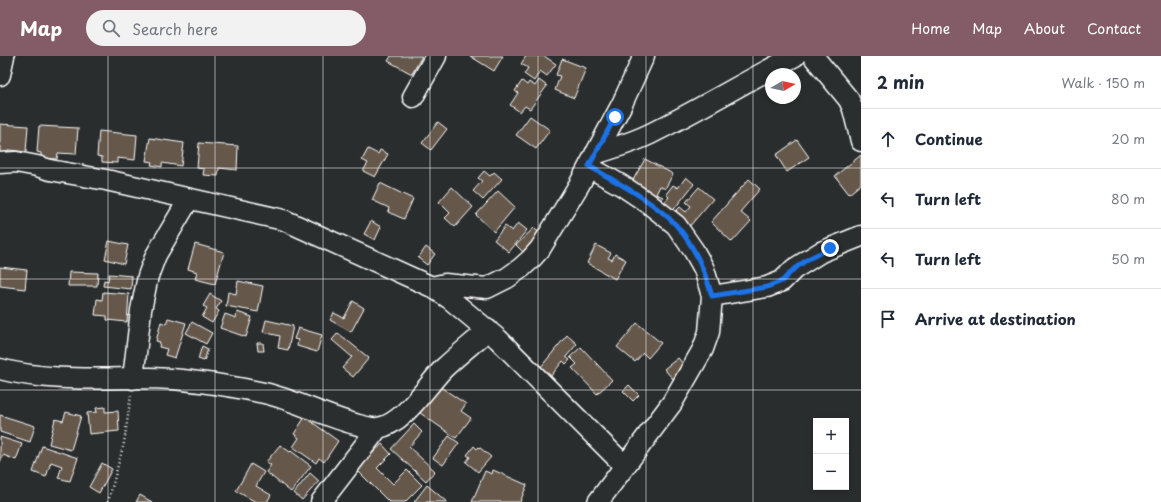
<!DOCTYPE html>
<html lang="en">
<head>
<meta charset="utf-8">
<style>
  body { margin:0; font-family:"Playpen Sans",sans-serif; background:#f2f2f3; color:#1f2937 }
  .controls { position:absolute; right:12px; bottom:12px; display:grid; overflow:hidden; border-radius:0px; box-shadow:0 2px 6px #0003 }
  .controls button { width:36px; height:36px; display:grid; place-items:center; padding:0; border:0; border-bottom:1px solid #e0e1e3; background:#fff; color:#1f2937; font:20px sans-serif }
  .compass { position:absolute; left:765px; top:12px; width:36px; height:36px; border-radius:50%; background:#fff; box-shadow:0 2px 6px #0003; rotate:81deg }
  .stop { position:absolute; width:12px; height:12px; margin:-9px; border:3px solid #1a73e8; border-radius:50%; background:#fff }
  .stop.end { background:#1a73e8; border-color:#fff; box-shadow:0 1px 4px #0008 }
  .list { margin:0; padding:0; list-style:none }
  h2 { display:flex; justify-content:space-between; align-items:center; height:52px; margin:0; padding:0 16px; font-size:17px }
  h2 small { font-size:13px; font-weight:400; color:#747a83 }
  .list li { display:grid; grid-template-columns:26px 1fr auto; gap:12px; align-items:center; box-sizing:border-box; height:60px; padding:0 16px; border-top:1px solid #e0e1e3 }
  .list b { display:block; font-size:15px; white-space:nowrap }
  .list em { font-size:13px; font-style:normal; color:#747a83 }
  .icon { flex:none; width:22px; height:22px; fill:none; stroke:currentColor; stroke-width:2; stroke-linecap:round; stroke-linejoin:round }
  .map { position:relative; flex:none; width:861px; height:446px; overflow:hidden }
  header { display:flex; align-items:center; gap:24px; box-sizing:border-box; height:56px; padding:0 20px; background:#845c67; color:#fff }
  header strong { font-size:19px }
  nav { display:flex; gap:22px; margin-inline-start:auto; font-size:14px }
  .search { width:280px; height:36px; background:#f2f2f3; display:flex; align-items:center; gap:10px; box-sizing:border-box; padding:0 14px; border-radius:22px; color:#747a83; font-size:15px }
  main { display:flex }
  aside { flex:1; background:#fff }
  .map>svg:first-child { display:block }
</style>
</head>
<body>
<header>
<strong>Map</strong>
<div class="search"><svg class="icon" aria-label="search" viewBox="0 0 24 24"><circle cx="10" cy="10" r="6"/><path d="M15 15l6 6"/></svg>Search here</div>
<nav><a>Home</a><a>Map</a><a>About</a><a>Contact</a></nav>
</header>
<main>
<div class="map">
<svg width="861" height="446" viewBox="0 0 861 446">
  <rect width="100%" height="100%" fill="#2a2d2e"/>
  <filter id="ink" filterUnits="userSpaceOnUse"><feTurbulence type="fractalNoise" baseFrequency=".025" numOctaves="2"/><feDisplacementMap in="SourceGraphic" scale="8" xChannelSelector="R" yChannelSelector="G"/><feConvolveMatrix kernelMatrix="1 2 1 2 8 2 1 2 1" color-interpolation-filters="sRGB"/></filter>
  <g filter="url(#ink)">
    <path fill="#65594c" stroke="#fff" d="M391,0H422L412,18L388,5Z
      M470,0H503L494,15Z
      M526,0H544L556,8L547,20L540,15L534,25L524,18L528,12L521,8Z
      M562,3L586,12L574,42L555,34L560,20L556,19Z
      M539,24L547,30L530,53L525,50L520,56L510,49L518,37L515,35L522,25L527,29L529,26L535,30Z
      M530,60L550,74L536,93L516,79Z
      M438,66L447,73L431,94L422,87Z
      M0,68L28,70L26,96L9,94L8,100L0,99Z
      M39,70L78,72L76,98L58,97L57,103L41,102V97L37,96Z
      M99,75L137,79L135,104L117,102V107L102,106V101L97,100Z
      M150,82L184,87L181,110L162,107V111L151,109L152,106L146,105Z
      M797,84L809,101L787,116L776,99Z
      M199,87L238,90L237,114L219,112L218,120L203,119L204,113L197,112Z
      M368,93L378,98L380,94L388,98L375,121L363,115L368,107L362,104Z
      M861,99V128L849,138L835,120Z
      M645,103L673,118L665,133L660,130L656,138L663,141L657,152L626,121L633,124Z
      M484,115L490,120L494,116L502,123L483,144L473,135L482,125L478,122Z
      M686,121L694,128L671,157L662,149L669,141L666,138L673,129L678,132Z
      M749,123L760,133L740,156L751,165L732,186L711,166Z
      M380,127L413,143L404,163L388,156L389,152L372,144Z
      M452,131L473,151L455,171L445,162L450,157L439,146Z
      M699,131L713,143L688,172L673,158L680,151L686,156L691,150L686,146Z
      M498,135L515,151L494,176L476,159Z
      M371,165L381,171L375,184L364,178Z
      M518,167L527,174L509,196L494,184L505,170L512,175Z
      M534,172L543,181L525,198L516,189Z
      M109,185L128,189L124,208L105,203Z
      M195,188L224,196L215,228L195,223L197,216L188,213Z
      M596,189L611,197L608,202L612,204L615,198L626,204L615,223L587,207Z
      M426,191L435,198L427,209L418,202Z
      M0,211L27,214L25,233L0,230Z
      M69,216L98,217L97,230H68Z
      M109,218L132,220L131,233L103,230L104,224L108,225Z
      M238,225L263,230L258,256L226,250L228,236L236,238Z
      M103,236L129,238L127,266L107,264V260L95,259L97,243L102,244Z
      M210,238L221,245L216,253L219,255L212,267L202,261L207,252L203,250Z
      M353,245L364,252L351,276L330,264L334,257L344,262Z
      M237,256L252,261L246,281L220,272L225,258L236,262Z
      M168,262L186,267L175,302L165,299L167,293L159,291L160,286L156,285L161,266L166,268Z
      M266,264L293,270L288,294L278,292L280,280L263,276Z
      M192,266L212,277L206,288L186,277Z
      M637,267L661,287L648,302L643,297L635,306L617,291Z
      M298,272L322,279L317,296L297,290L298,284L294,283Z
      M338,277L369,302L353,321L342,312L352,301L332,284Z
      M567,279L577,288L566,301L570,304L566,308L563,305L550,321L540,312Z
      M257,287H263L264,295H258Z
      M202,290L208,293L204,305L198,303Z
      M581,291L612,324L597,338L572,312L577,308L570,301Z
      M678,302L687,312L673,323L664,313Z
      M629,329L639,339L633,345L623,335Z
      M439,330L466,348L461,355L471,362L456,382L420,357Z
      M105,351V356L118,355L119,375L89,378L87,357L97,356L96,352Z
      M66,356L81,360L71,394L49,388L55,363L63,365Z
      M0,359L35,370L30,386L0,376Z
      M305,361L338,385L324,406L319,402L316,407L293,391L299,382L294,378Z
      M414,368L422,376L409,391L435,415L426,425L391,393Z
      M449,380L459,387L443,409L433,402Z
      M0,381L22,388L16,404L3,399L0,406Z
      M382,388L391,398L377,412L393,428L407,414L422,429L405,446H389L356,413Z
      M280,389L290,396L291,395L311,410L291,436L266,416L271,409L266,406Z
      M42,390L78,402L70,425L58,422L62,410L51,406L46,421L33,416Z
      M474,390L477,393L479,391L491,401L478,416L466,406L470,401L467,399Z
      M102,407L112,413L99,437L89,431Z
      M251,408L264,416L256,430L271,439L267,446H256L236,435Z
      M493,414L527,429L520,446H472L485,415L492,418Z
      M310,417L319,425L302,444L294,437Z
      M427,429L447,446H414Z
      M140,439L152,446H136Z"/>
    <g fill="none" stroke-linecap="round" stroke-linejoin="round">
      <g stroke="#fff" stroke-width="23">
        <path id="minor" d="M813,0L849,44L853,53L861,85
          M0,19L4,0
          M413,41L436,0
          M595,98C613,92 632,87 650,78C699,54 746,25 795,0
          M0,107L16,106L37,110L50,114L106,124L284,164L432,231L450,243L498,283L625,410
          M589,111L621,129L648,147L676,169L694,195L704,213L712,240L709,276L703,293L672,347L598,446
          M432,231L445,228L487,232L507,222L521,212L531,203L540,193L579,129L622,48L644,0
          M712,240L767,231L782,225L794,213L821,196L861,180
          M0,313C49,326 100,322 150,322C189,323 226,329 264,337C295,344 324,360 355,368C362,370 371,373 378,372C404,368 427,329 444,312C458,299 473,287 488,274
          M133,323L141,254L148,220L156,199L189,143
          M321,446L378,372"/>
      </g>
      <path stroke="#fff" stroke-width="2.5" stroke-dasharray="1 3" stroke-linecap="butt" d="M108,446L124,387L131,339"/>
      <use href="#minor" stroke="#2a2d2e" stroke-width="20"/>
    </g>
  </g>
  <g fill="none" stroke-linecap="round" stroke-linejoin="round" filter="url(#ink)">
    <path stroke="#1a73e8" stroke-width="5" d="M615,61L589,110C618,127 652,144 676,169C694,189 705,215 712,240L767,231L782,225L794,213L808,203L830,192"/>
  </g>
  <path fill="none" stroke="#fff" stroke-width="1" stroke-opacity="0.55" d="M108,0V446M215,0V446M323,0V446M430,0V446M538,0V446M646,0V446M753,0V446M0,112H861M0,223H861M0,334H861"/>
</svg>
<div class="controls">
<button>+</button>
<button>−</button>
</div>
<svg class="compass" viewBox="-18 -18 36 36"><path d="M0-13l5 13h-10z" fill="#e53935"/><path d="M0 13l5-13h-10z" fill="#747a83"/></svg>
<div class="stop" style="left:615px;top:61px"></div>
<div class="stop end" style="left:830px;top:192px"></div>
</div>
<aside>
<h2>2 min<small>Walk · 150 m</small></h2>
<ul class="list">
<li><svg class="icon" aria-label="ahead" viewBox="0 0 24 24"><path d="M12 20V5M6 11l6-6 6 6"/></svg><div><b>Continue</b></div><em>20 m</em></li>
<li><svg class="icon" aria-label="left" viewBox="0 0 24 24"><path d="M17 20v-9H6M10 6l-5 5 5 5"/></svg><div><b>Turn left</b></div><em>80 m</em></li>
<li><svg class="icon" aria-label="left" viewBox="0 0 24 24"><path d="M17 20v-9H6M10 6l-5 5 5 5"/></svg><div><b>Turn left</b></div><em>50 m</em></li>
<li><svg class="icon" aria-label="arrive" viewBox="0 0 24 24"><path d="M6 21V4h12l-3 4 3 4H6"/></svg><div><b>Arrive at destination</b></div></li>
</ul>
</aside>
</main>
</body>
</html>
